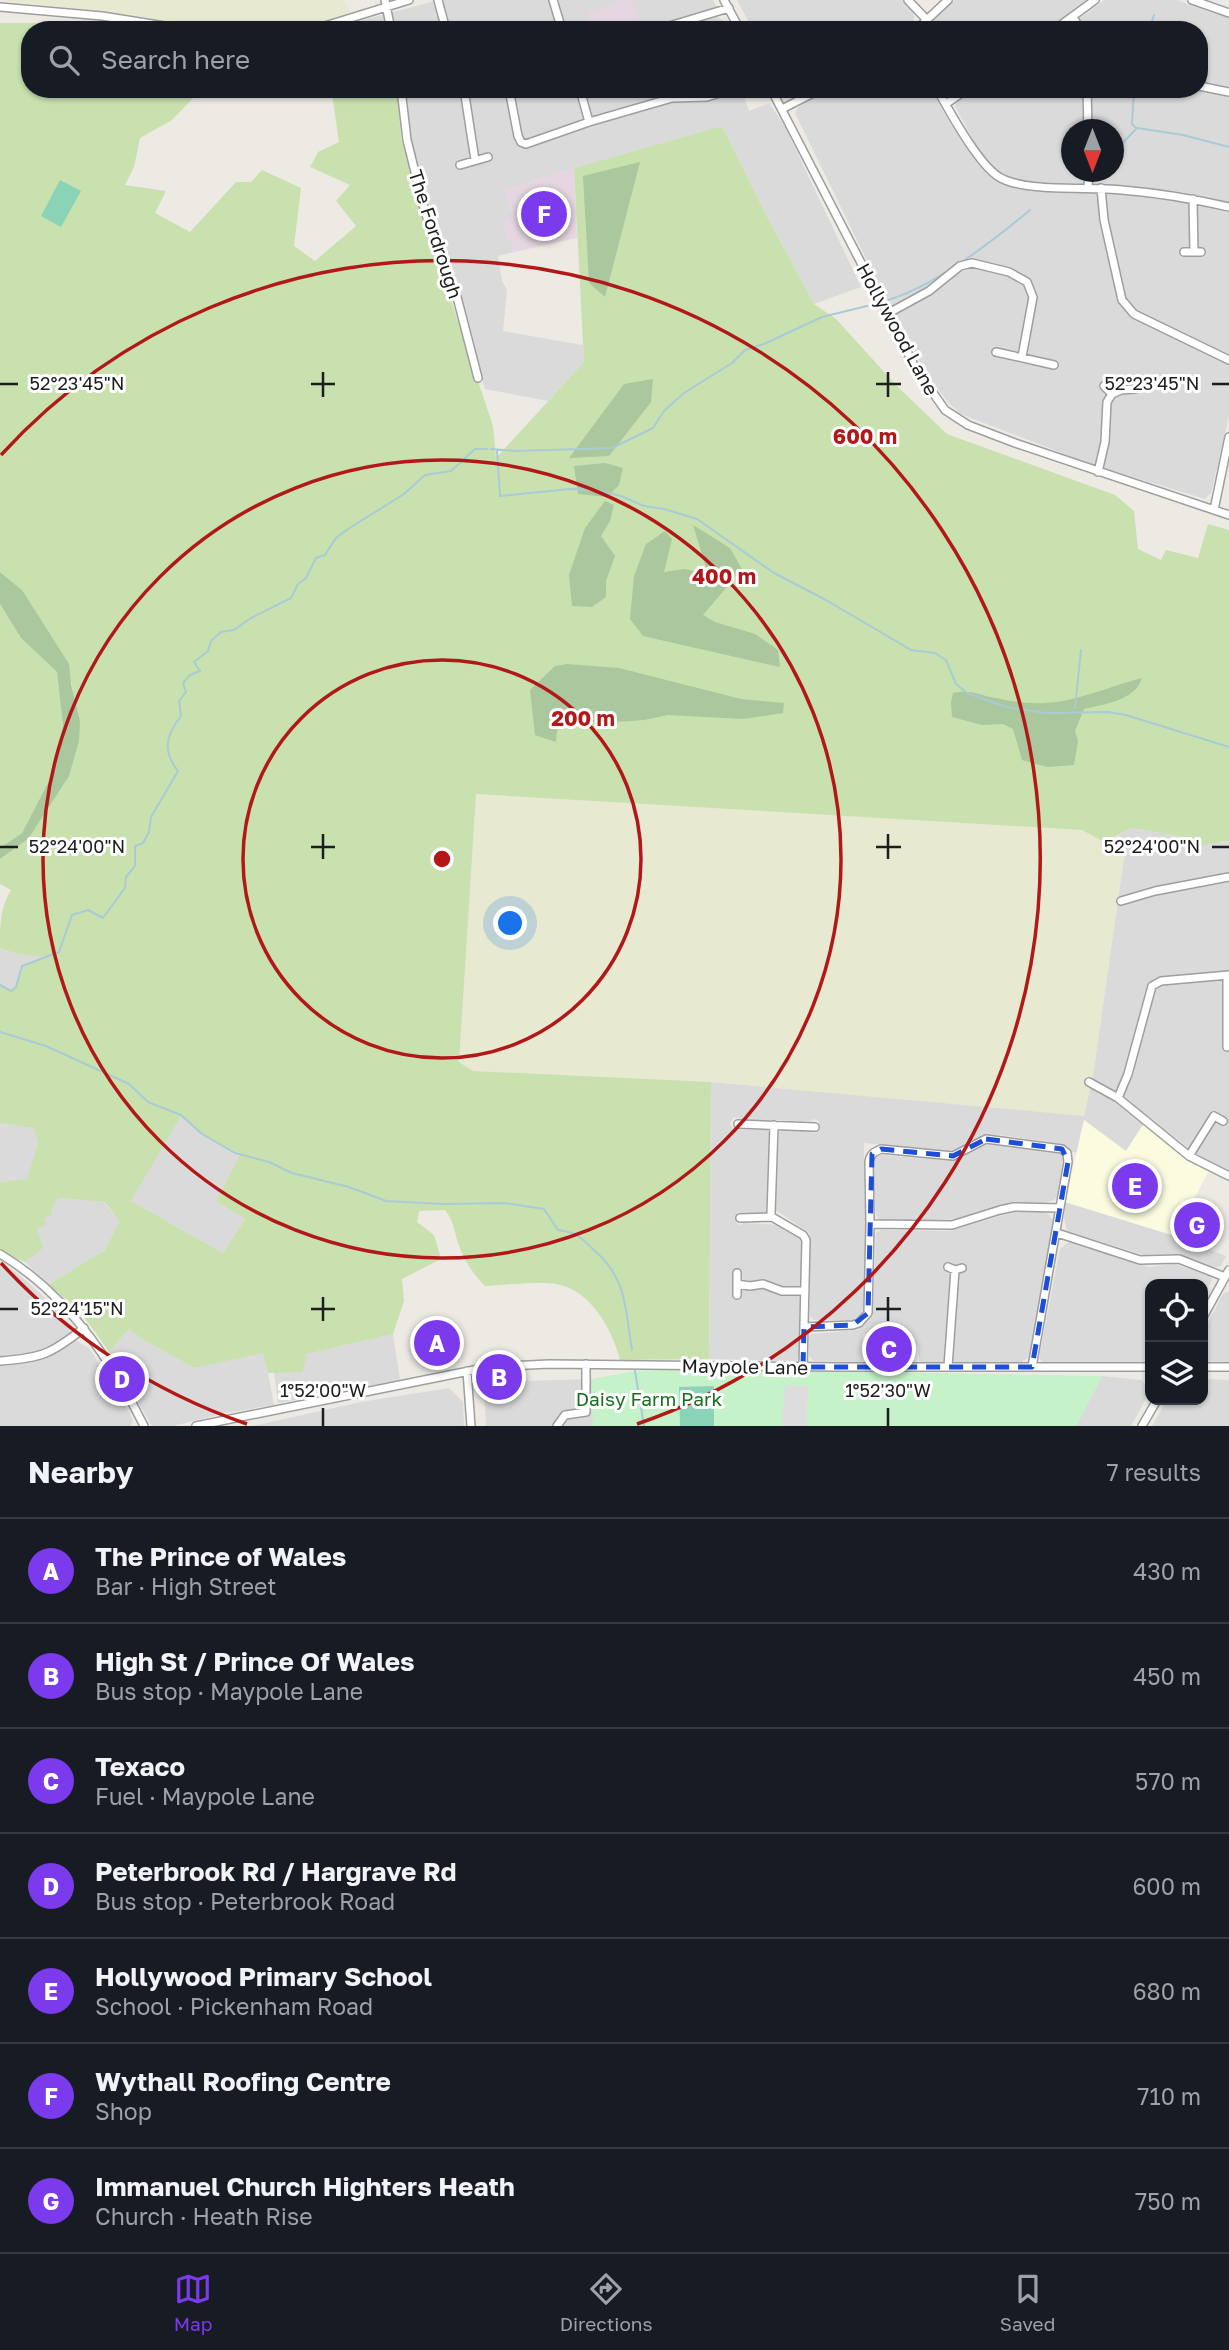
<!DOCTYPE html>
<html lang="en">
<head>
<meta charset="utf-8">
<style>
  body { margin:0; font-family:"Golos Text",sans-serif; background:#242831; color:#f1f3f6 }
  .controls { position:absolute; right:21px; bottom:21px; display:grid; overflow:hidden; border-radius:14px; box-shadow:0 2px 5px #0004 }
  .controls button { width:63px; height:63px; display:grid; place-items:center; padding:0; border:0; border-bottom:2px solid #363941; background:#171b24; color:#f1f3f6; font:35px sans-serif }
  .compass { position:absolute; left:1061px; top:119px; width:63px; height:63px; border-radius:50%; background:#171b24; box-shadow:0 2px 5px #0004; rotate:180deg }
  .you { position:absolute; left:511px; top:924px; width:24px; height:24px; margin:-18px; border:5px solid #fff; border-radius:50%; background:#1a73e8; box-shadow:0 0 0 10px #1a73e833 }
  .badge { display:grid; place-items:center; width:46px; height:46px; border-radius:50%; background:#7c3aed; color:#fff; font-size:23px; font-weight:700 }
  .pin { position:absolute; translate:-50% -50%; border:4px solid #fff; box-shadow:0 2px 7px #0006 }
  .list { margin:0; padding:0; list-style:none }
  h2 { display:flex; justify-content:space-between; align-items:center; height:91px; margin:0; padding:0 28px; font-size:30px }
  h2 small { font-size:23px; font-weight:400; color:#9ea1a6 }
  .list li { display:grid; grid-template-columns:46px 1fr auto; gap:21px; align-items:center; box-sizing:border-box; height:105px; padding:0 28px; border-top:2px solid #363941 }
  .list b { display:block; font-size:26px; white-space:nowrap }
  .list p { margin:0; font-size:23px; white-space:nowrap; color:#9ea1a6 }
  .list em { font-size:23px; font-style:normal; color:#9ea1a6 }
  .icon { flex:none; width:38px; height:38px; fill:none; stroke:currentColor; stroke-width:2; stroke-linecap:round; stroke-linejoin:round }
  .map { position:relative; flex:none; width:1229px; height:1426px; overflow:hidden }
  .search { position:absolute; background:#171b24; box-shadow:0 2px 5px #0004; left:21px; right:21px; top:21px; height:77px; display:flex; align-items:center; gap:18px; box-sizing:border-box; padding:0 24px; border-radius:28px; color:#9ea1a6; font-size:26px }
  .sheet { height:826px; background:#171b24 }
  nav { display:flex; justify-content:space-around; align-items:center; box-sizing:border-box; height:98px; border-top:2px solid #363941; background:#171b24; font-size:19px; color:#9ea1a6 }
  nav a { display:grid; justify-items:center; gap:4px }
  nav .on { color:#7c3aed }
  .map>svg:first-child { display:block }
</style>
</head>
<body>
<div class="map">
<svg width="1229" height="1426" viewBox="0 0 1229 1426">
  <rect width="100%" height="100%" fill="#edeae4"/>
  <path fill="#dbdada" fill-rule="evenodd" d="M439,0H713L717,8L702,13L704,21L717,17L724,21L728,30H325Z
    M737,0H902L914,13V25L908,30H753Z
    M955,0H1089L1046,30H923Z
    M1105,0H1177L1211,13L1229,17V415L1211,493L1205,499L1088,463L961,414L947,401L923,369L907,334L877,281L795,113L797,108L806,102L832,89H932L965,141L971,136L955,106L957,102L976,89H1199V30H1063ZM1072,130H1114V172H1072Z
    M403,89H717L705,93L707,101L742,91L749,111L769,103L785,127L861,287L814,304L765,213L722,126L574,168L506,190L513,218L503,221L507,240L511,239L514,252L498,256L502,281L507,290L503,331L583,345L584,362L548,401L485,389L459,294L442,242L429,212L410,138Z
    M1131,828L1179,836L1198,845L1229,842V1172L1196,1154L1148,1117L1126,1151L1081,1130L1078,1153L1072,1152L1063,1144L1001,1135L988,1136L971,1141L956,1151H950L864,1143V1193L867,1227L863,1310L856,1320H814L810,1316L809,1233L776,1210L779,1132L782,1130L808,1131L815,1133L820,1128L819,1122L816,1119L809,1121L745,1120L734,1117L730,1123L733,1130H767L769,1132L766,1213L762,1216L738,1214L736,1222L739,1225L744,1223L779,1225L800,1239L802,1243V1278L800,1287L784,1288L744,1282L740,1274H734V1296H740L742,1289L764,1288L780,1295H798L801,1297L799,1356L796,1361L709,1359L711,1082L1084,1115L1125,852L1118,835Z
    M0,948L17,954L50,956L22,966L16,987L11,991L0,985Z
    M181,1115L202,1134L240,1154L216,1201L245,1219L223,1253L131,1201Z
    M0,1123L33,1128L38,1142L27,1180L0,1182Z
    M988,1144L1062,1154L1063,1159L1058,1196L1054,1200L1045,1203L1004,1204L957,1219L904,1221L880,1220L876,1216L872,1162L875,1158L881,1155L954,1161Z
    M58,1198L104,1202L119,1221L105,1250L48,1285L25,1262L42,1248L36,1228Z
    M1065,1202L1175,1236L1226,1256L1221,1266L1214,1268L1172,1254L1144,1255L1067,1231L1064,1218Z
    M1029,1211L1047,1213L1054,1221L1029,1357L1022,1362L920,1363L917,1347L910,1334H863L862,1362L814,1361L809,1356V1337L811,1334L858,1330L873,1315L876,1233L880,1230L949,1231L1011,1213Z
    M1069,1242L1149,1267L1174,1264L1210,1276L1212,1280L1203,1297V1284H1150V1362L1043,1363L1039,1357L1060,1249Z
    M0,1262L17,1273L41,1294L60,1313L75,1340L89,1348L125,1404L133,1421L131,1426H0Z
    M1229,1291V1362L1203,1361V1332L1223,1294Z
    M129,1329L142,1339L194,1368L264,1352L274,1405L225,1413L173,1426H152L109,1352Z
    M393,1334L400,1380L278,1403L274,1372H303L307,1354Z
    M1102,1376L1142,1380L1146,1386L1147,1397L1131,1426H1076Z
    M592,1379L593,1426H486L484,1391L493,1382Z
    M1203,1379L1229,1380V1426H1152L1167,1400H1203Z
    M449,1388L463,1402L464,1426H252L361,1402Z"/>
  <path fill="#e5d6e2" d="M618,0H630L644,27L639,30H593L588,13L618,3Z
    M574,168L577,238L514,252L511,240H507L502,221L513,218L506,190Z"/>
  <path fill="#fbfbdf" d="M1084,1120L1126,1151L1144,1123L1180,1153L1209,1170L1175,1236L1065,1202Z"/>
  <path fill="#e8e9d1" d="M0,0H344L351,15L296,30H217L185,22Z
    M476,794L1082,830L1104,842L1118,835L1125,852L1093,1077L1084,1116L711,1082L473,1071L459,1062Z"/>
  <path fill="#c8e1af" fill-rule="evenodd" d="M0,23H55L109,30H30V89H202L172,120L140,138L134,167L125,185L166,191L155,213L190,232L236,182H251L262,170L301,188L294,246L315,261L356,226L336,201L350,185L310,167L318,152L339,142L332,94L360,89H397L401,138L431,240L493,426L496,458L584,362L574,168L722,126L765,213L814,304L836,319L896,385L947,434L1115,495L1134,511L1138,549L1161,560L1166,550L1198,558L1208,524L1229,530V841L1198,846L1179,836L1131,828L1104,842L1082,830L476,794L459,1062L473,1071L711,1082L709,1359L620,1360C612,1329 591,1290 556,1284C540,1281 503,1285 485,1286C471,1272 461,1255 456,1236C453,1225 452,1219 445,1210L419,1211L417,1222L434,1235L441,1259L402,1279L404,1301L393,1334L307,1354L303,1372L268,1373L263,1353L194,1368L142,1339L129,1329L109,1352C91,1324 75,1305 48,1285L105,1250L119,1221L105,1202L58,1198L51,1210L52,1215L44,1218L46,1225L37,1228L43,1248L25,1262L0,1251V1182L27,1179L38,1142L33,1128L0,1123V985L11,991L16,987L22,966L47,957L17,954L0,948C0,924 0,909 11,890L0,884V859L28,839L80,722L71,682L22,590L0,572ZM181,1116L202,1134L240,1154L216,1201L245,1219L223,1253L131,1201Z
    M0,604L21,638L57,672L63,726L51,777L22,833L0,848Z"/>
  <path fill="#aac79d" d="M640,162L605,297L589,283L583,176Z
    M653,379L651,402L609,456L569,458L624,384Z
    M605,463L623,468L619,485L607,497L578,494L574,466Z
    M605,501L614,505L610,521L601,536L615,556L606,581V597L592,607L572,606L569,575L585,528Z
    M693,525L730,548L742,569L703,615L715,622L755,634L778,650L780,667L643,636L630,619L634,576L646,544L665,531L672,539L664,572L685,569L708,574Z
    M0,572L22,590L69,664L71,684L80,721L79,741L69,776L28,839L0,859V848L22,833L51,777L63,726L57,672L21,638L0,604Z
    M567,664L619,668L741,699L784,703L783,713L743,719L668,715L644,720L603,723L558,720L556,742L535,735L530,690L555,666Z
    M1142,678C1135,701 1104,704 1084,709L1075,731L1078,741L1074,765L1047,767L1022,760L1013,729L1003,724L982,725L952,717L951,702L953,693C972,689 978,695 996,698C1012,702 1030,704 1046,703C1078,701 1111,686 1142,678Z"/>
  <path fill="#c5f2c9" d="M682,1369L1102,1376L1076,1426H593L592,1379L635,1371Z"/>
  <path fill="#8bd3b7" d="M60,180L81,191L61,227L41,216Z
    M714,1386V1426H680L679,1387Z"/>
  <path fill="#ddd" d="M785,1385L808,1386L806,1426H782Z"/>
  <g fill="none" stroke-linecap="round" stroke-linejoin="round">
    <path stroke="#a9cbd5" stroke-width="2" d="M1149,30L1154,15
      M1134,89L1132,124L1136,128
      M1114,152L1137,128L1183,135L1229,147
      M888,300C934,286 993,241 1030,210
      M491,449L516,451L612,448L653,428L664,411L684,393L732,363L745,350L764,344L822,317L871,305
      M497,451L500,496L570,489L595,490L621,496L644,506L664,509L697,519L774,573L826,600L911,650L935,653L946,660L956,684L967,693L1006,707L1046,713L1107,712L1126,715L1229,747
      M1075,708L1081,650
      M0,985L11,991L16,987L22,966L59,952L72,915L88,910L103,918L125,888L126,877L135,866V846L143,843L149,832L151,817L178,771C162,751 166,735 181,716L179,701L186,692L183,683L190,675L200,671L194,662L208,651L211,641L221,632L234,630L251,618L291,598L298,584L306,578L316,558L325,555L336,538L348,529L404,494L425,475L451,471L475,449H487
      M0,1032L46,1046L129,1084L148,1102L181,1115L202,1134L235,1153L269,1162L292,1173L349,1187L386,1201L444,1204L504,1203L544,1209L558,1230C579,1233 580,1237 595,1251C628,1280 625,1310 632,1350
      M635,1371L644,1426"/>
    <g stroke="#9e9e9e" stroke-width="10">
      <path id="minor" d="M385,0L391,30
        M438,0L446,30
        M553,0L562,30
        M724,0L740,30
        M908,0L926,19
        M1192,0L1229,13
        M0,7L102,16L190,30
        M1073,17L1081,30
        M312,30L409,0
        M571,30L580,27
        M656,30L729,8
        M916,30L948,0
        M1054,30L1095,0
        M1199,86L1229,92
        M401,89L407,140L425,212L457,297L478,378
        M464,89L475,160
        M509,89L518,136L521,142L526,144L589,122L672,98L707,97L732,89
        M583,89L581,93L589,122
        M771,89L915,367L945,410L968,425L1015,443L1229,515
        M937,89C950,112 978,164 999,177C1025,193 1090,186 1122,190C1158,193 1194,199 1229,207
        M1087,89L1088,130
        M1174,92L1176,89
        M946,104L967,89
        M782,109L821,89
        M460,165L488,157
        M1088,187L1089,172
        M1101,188L1104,220L1122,300L1134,314L1229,360
        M1193,199L1194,252
        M1184,252H1201
        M887,314L929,291L960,266L972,263L1009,272L1027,282L1033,297L1022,357
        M996,352L1054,365
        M1104,386L1112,394
        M1098,472L1105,442L1107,402L1112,394L1121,390L1135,389
        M1214,510L1229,437
        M1121,901L1155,891L1229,877
        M1227,1047V975
        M1089,1082L1118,1098L1189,1156L1229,1176
        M1118,1098L1128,1074L1152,986L1161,981L1229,975
        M738,1124L815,1127
        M774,1125L771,1214L772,1217L803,1235L806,1240L803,1367
        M1189,1156L1214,1116L1223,1121
        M740,1218L772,1217
        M870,1224L952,1225L1000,1210L1014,1207L1060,1208
        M1057,1233L1140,1260L1179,1259L1225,1277
        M0,1254C66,1293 111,1359 144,1426
        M948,1267L955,1270L962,1268
        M737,1284L750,1286L763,1284L782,1291H805
        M737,1295V1273
        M1203,1317L1229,1270
        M804,1327L853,1325L859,1323L868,1313L870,1224L869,1162C870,1154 874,1152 881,1149L953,1156L986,1139L1062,1149L1067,1153L1068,1162L1032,1367
        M0,1361C42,1358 51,1354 84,1328
        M948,1367L955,1270
        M1203,1367H1229
        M467,1371L471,1426
        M196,1426L489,1367L549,1364L839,1367H1150
        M557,1426L565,1415L586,1412V1364
        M1142,1426L1157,1400"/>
    </g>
    <use href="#minor" stroke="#fff" stroke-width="7"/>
  </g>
  <path fill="none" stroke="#1d4ed8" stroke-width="5" stroke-dasharray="14 9" stroke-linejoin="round" d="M986,1139L1062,1149L1068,1162L1032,1367H803L804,1327L853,1325L868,1313L872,1154L881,1149L953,1156Z"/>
  <path fill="none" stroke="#1d1d1d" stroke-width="2.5" d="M323,372V397M888,372V397M0,384H18M311,384H335M876,384H901M1212,384H1229M323,834V859M888,834V859M0,847H18M311,847H335M876,847H901M1212,847H1229M323,1297V1321M888,1297V1321M0,1309H18M311,1309H335M876,1309H901M323,1408V1426M888,1408V1426"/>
  <g fill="none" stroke="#b21818" stroke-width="3.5">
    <circle cx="442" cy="859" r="199"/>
    <circle cx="442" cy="859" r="399"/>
    <path d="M247 1424A598 598 0 0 1 1 1263M1 455A598 598 0 1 1 637 1424"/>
  </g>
  <g text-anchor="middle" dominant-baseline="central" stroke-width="6" stroke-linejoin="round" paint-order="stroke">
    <g font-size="19" fill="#1d1d1d" stroke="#fff">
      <text transform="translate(436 234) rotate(72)">The Fordrough</text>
      <text transform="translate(898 329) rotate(61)">Hollywood Lane</text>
      <text transform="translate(745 1366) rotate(1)">Maypole Lane</text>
    </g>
    <g font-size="19" fill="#186d1f" stroke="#fff">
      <text x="649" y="1398">Daisy Farm Park</text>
    </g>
  </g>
  <g font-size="18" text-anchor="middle" fill="#1d1d1d" stroke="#fff" stroke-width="6" stroke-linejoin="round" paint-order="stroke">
    <text x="1152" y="390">52°23'45"N</text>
    <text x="77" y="390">52°23'45"N</text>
    <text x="1152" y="853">52°24'00"N</text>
    <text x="77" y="853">52°24'00"N</text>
    <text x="77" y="1315">52°24'15"N</text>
    <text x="323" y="1397">1°52'00"W</text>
    <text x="888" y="1397">1°52'30"W</text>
  </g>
  <circle cx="442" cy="859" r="10" fill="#b21818" stroke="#fff" stroke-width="3.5"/>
  <g font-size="21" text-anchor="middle" font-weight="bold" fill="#b21818" stroke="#fff" stroke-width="6" stroke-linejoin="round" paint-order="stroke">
    <text x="865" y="444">600 m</text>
    <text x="724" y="584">400 m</text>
    <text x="583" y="726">200 m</text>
  </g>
</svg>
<div class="controls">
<button><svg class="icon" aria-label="locate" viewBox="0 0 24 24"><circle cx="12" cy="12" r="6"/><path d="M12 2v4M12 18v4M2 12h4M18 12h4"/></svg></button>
<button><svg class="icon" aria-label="layers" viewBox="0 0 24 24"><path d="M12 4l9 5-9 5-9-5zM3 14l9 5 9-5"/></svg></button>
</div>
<svg class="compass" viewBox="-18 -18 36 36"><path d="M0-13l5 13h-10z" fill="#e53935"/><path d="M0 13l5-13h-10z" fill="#9ea1a6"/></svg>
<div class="you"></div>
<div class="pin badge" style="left:437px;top:1343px">A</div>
<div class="pin badge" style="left:499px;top:1377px">B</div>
<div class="pin badge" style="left:889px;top:1349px">C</div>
<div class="pin badge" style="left:122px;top:1379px">D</div>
<div class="pin badge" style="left:1135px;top:1186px">E</div>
<div class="pin badge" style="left:544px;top:214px">F</div>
<div class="pin badge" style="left:1197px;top:1225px">G</div>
<div class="search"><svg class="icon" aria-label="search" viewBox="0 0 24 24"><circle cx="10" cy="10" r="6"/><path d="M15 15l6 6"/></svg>Search here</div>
</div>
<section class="sheet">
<h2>Nearby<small>7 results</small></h2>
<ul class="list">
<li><span class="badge">A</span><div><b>The Prince of Wales</b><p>Bar · High Street</p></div><em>430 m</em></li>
<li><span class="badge">B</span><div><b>High St / Prince Of Wales</b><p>Bus stop · Maypole Lane</p></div><em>450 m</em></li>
<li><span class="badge">C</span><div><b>Texaco</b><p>Fuel · Maypole Lane</p></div><em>570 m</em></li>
<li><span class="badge">D</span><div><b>Peterbrook Rd / Hargrave Rd</b><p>Bus stop · Peterbrook Road</p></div><em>600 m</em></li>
<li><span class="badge">E</span><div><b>Hollywood Primary School</b><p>School · Pickenham Road</p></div><em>680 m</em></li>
<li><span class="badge">F</span><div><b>Wythall Roofing Centre</b><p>Shop</p></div><em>710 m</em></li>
<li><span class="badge">G</span><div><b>Immanuel Church Highters Heath</b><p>Church · Heath Rise</p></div><em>750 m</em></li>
</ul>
</section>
<nav>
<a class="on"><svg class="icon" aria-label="map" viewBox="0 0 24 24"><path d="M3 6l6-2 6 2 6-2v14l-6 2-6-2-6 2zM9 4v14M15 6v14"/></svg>Map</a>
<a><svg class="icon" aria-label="directions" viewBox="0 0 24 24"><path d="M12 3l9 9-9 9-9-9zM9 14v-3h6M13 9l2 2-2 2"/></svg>Directions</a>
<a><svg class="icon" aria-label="saved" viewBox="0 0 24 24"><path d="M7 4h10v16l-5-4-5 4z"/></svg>Saved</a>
</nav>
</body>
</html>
